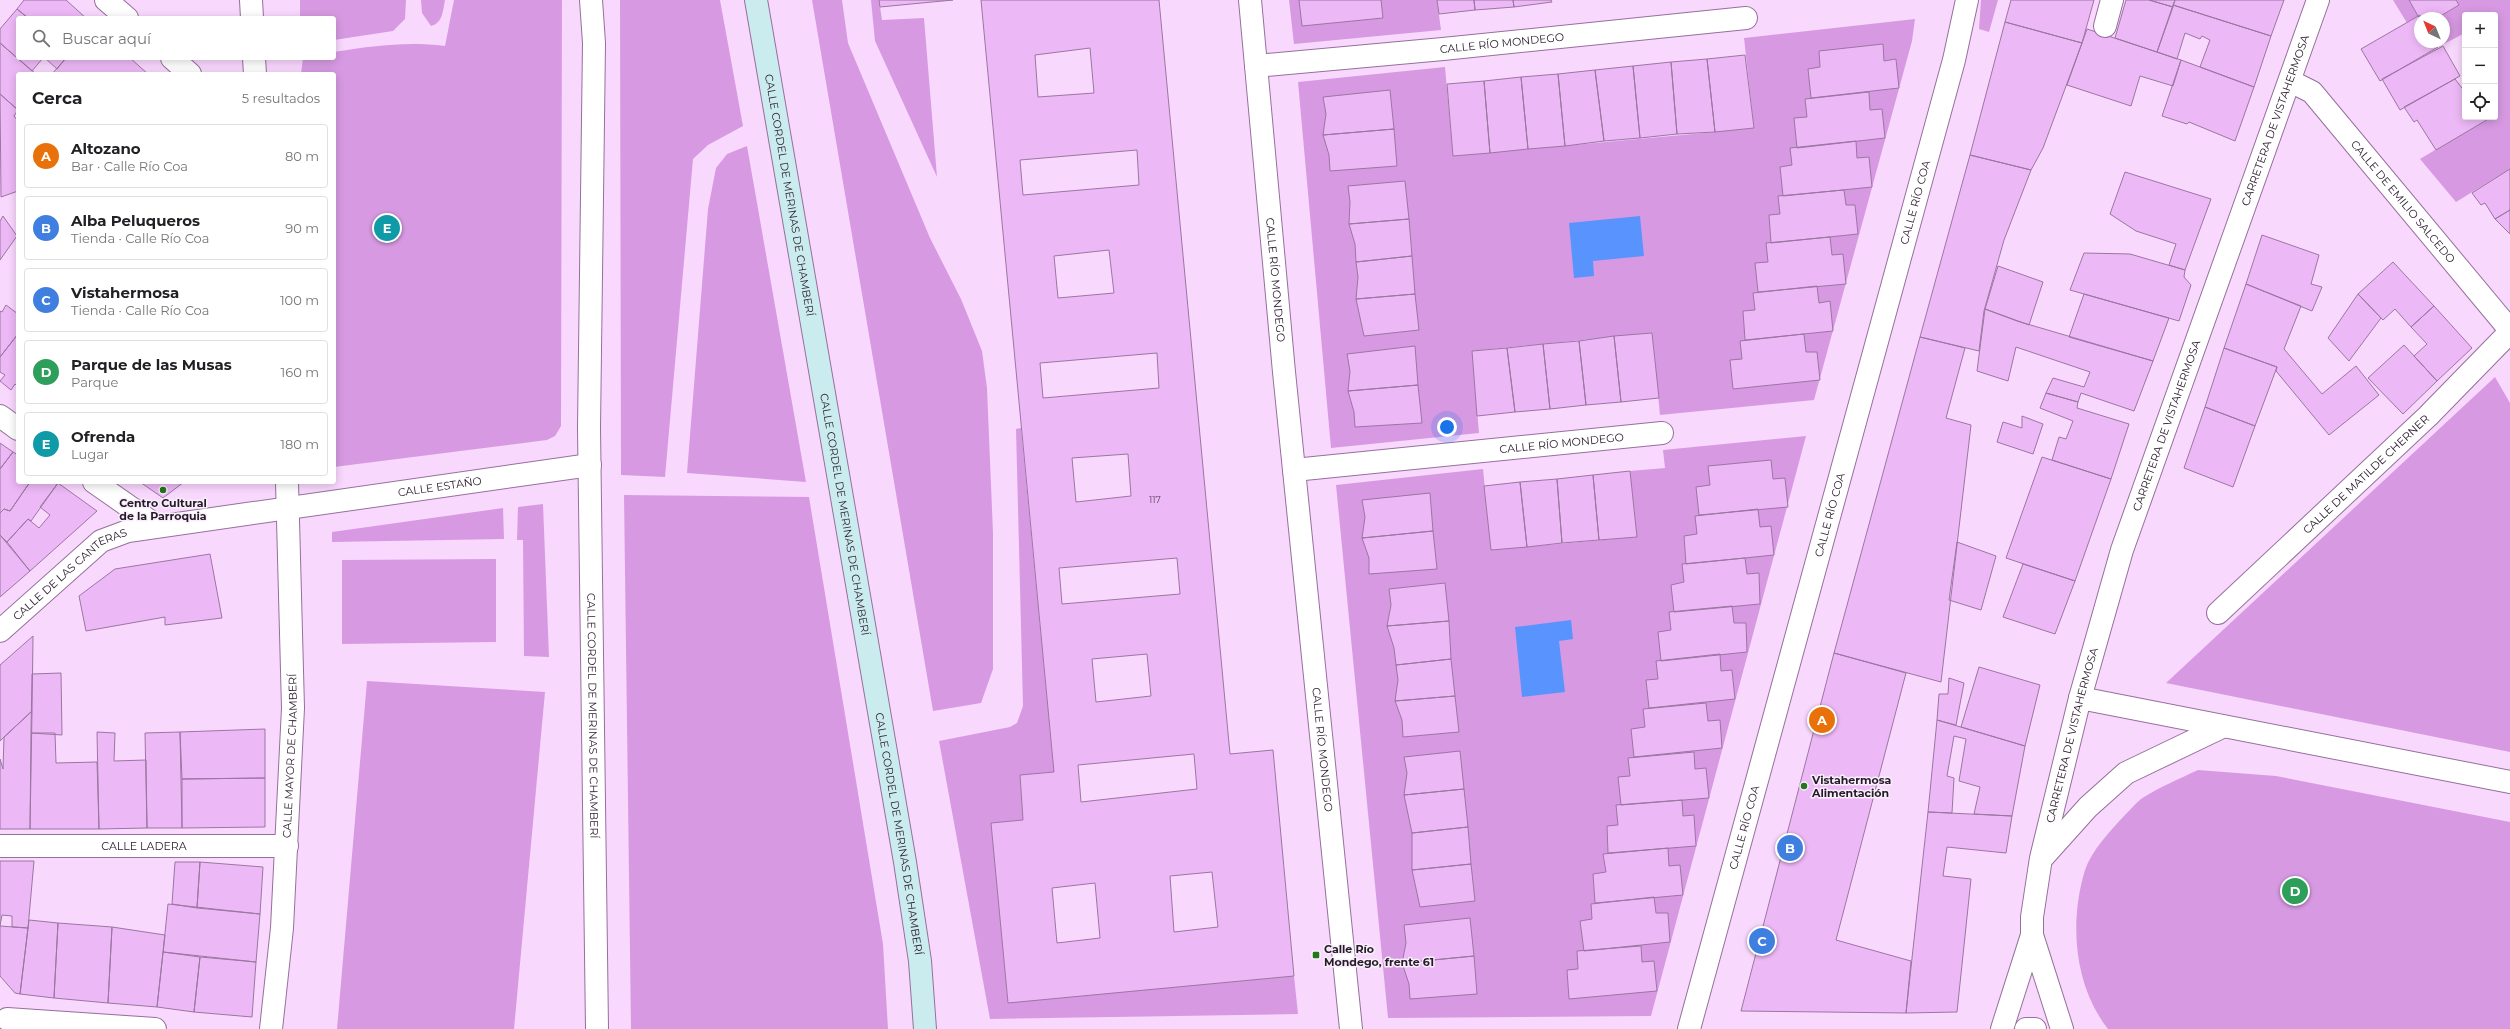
<!DOCTYPE html>
<html lang="es">
<head>
<meta charset="utf-8">
<style>
  body { margin:0; font-family:Montserrat,sans-serif; background:#f2f2f2; color:#202124 }
  .controls { position:absolute; right:12px; top:12px; display:grid; overflow:hidden; border-radius:4px; box-shadow:0 2px 10px #0003 }
  .controls button { width:36px; height:36px; display:grid; place-items:center; padding:0; border:0; border-bottom:1px solid #e0e0e0; background:#fff; color:#202124; font:20px sans-serif }
  .compass { position:absolute; left:2414px; top:12px; width:36px; height:36px; border-radius:50%; background:#fff; box-shadow:0 2px 10px #0003; rotate:317deg }
  .you { position:absolute; left:1447px; top:427px; width:14px; height:14px; margin:-10px; border:3px solid #fff; border-radius:50%; background:#1a73e8; box-shadow:0 0 0 6px #1a73e833 }
  .badge { display:grid; place-items:center; width:26px; height:26px; border-radius:50%; background:#26741b; color:#fff; font-size:13px; font-weight:700 }
  .pin { position:absolute; translate:-50% -50%; border:2px solid #fff; box-shadow:0 1px 4px #0006 }
  .list { margin:0; padding:0; list-style:none }
  h2 { display:flex; justify-content:space-between; align-items:center; height:52px; margin:0; padding:0 16px; font-size:17px }
  h2 small { font-size:13px; font-weight:400; color:#757577 }
  .list li { display:grid; grid-template-columns:26px 1fr auto; gap:12px; align-items:center; box-sizing:border-box; height:64px; margin:0 8px 8px; padding:0 8px; border:1px solid #e0e0e0; border-radius:4px }
  .list b { display:block; font-size:15px; white-space:nowrap }
  .list p { margin:0; font-size:13px; white-space:nowrap; color:#757577 }
  .list em { font-size:13px; font-style:normal; color:#757577 }
  .icon { flex:none; width:22px; height:22px; fill:none; stroke:currentColor; stroke-width:2; stroke-linecap:round; stroke-linejoin:round }
  .map { position:relative; flex:none; width:2510px; height:1029px; overflow:hidden }
  .search { position:absolute; background:#fff; box-shadow:0 2px 10px #0003; left:16px; top:16px; width:320px; height:44px; display:flex; align-items:center; gap:10px; box-sizing:border-box; padding:0 14px; border-radius:4px; color:#757577; font-size:15px }
  .panel { position:absolute; background:#fff; box-shadow:0 2px 10px #0003; left:16px; top:72px; width:320px; height:412px; border-radius:4px }
  .map>svg:first-child { display:block }
</style>
</head>
<body>
<div class="map">
<svg width="2510" height="1029" viewBox="0 0 2510 1029">
  <rect width="100%" height="100%" fill="#f9d8fe"/>
  <path fill="#d79ae2" d="M300,0H406L405,19L393,31L334,40V18H300Z
    M421,0H445C443,10 443,23 431,26L422,13Z
    M454,0H562L561,426L555,436L547,440L334,467V74H301L303,58H334V52C371,46 407,41 445,46Z
    M620,0H720L743,126L708,145L693,159L665,477L621,475Z
    M812,0H842L848,43L930,238L961,299L982,351L987,388L993,533V669L981,703L933,711Z
    M871,0H879L882,20L924,18L937,177L875,41Z
    M1289,0H1437L1441,30L1294,44Z
    M1981,0H1998L1989,32L1979,29Z
    M2393,0H2409L2418,16L2407,23Z
    M2456,0H2510V169L2456,202L2420,159L2490,117H2495V15H2465V37L2463,34L2438,47L2436,42H2444V18H2437L2459,5Z
    M1915,19L1912,41L1814,400L1660,415L1652,333L1472,351L1479,433L1331,448L1298,82L1445,67L1453,156L1715,132L1754,128L1744,38Z
    M747,146L806,482L687,473L708,209L716,168L727,154Z
    M2495,377L2510,403V752L2166,683Z
    M1021,428L1054,772L1020,775L1023,820L991,823L1008,1002L1294,976L1298,1014L990,1019L939,741L1010,727L1017,723L1023,706L1016,429Z
    M1806,436L1651,1016L1388,1018L1336,485L1483,469L1491,550L1636,537L1630,471L1665,468L1663,450Z
    M624,495L809,497L883,944L888,1029H631Z
    M543,504L549,657L524,656L523,540H517L518,507Z
    M503,508L504,539L332,542V532Z
    M496,559V642L342,644V560Z
    M367,681L545,692L514,1029H337Z
    M2198,770L2276,776L2510,822V1029H2108C2074,986 2069,922 2085,870C2092,850 2110,831 2124,816C2129,811 2135,804 2141,799C2159,787 2179,779 2198,770Z"/>
  <path fill="#5994fe" d="M1640,216L1644,256L1593,261L1594,276L1574,278L1569,223Z
    M1571,620L1573,639L1559,641L1565,692L1522,697L1515,627Z"/>
  <path fill="#edb8f6" stroke="#9b76a2" fill-rule="evenodd" d="M24,0H66L86,18H28L17,9Z
    M879,0H953L880,7Z
    M981,0H1159L1230,754L1273,750L1294,976L1008,1003L991,823L1023,820L1020,775L1054,772ZM1090,48L1094,93L1038,97L1035,55ZM1137,150L1139,185L1023,195L1020,160ZM1109,250L1114,293L1058,298L1054,256ZM1157,353L1159,388L1043,398L1040,363ZM1128,454L1131,496L1076,502L1072,458ZM1177,558L1180,594L1062,604L1059,568ZM1147,654L1151,696L1096,702L1092,659ZM1194,754L1197,789L1081,802L1078,765ZM1212,872L1218,927L1174,932L1170,876ZM1095,883L1100,938L1057,943L1052,888Z
    M1299,0H1381L1383,18L1302,26Z
    M1437,0H1474L1475,10L1439,14Z
    M1474,0H1513L1514,7L1475,10Z
    M1513,0H1551L1552,2L1514,7Z
    M2011,0H2094L2082,43L2005,22Z
    M2126,0H2149L2173,7L2157,52L2115,38Z
    M2149,0H2175L2173,7Z
    M2175,0H2284L2271,36L2173,5Z
    M2409,0H2456L2459,5L2437,18H2422L2418,16Z
    M2173,5L2271,36L2254,87L2200,67L2210,40L2202,36L2200,39L2185,33L2177,59L2157,52Z
    M17,9L28,18H18V58H43L32,71L0,43V29Z
    M2420,15V42H2436L2438,47L2380,81L2361,49Z
    M2005,22L2082,43L2043,148L2031,170L1970,155Z
    M2087,29L2181,60L2173,86L2140,76L2131,106L2067,85Z
    M0,43L36,74H18V110L0,94Z
    M1883,44L1884,61L1896,59L1899,88L1811,98L1808,69L1820,67L1819,51Z
    M2443,46L2460,76L2400,110L2382,79Z
    M1745,55L1754,128L1715,132L1707,59Z
    M45,58H66L57,69Z
    M66,58H130L148,74H52Z
    M1707,59L1715,132L1677,134L1671,62Z
    M2181,60L2254,87L2235,141L2189,122L2187,124L2162,116Z
    M1671,62L1677,134L1640,138L1633,66Z
    M1633,66L1640,138L1604,141L1595,70Z
    M1595,70L1604,141L1565,146L1558,74Z
    M1558,74L1565,146L1528,149L1521,77Z
    M1521,77L1528,149L1490,153L1484,81Z
    M2455,79L2465,92V117L2490,118L2436,150L2417,120L2414,122L2404,107Z
    M1484,81L1490,153L1453,156L1447,84Z
    M1390,90L1394,129L1323,135L1326,114L1323,97Z
    M1869,92L1870,110L1882,109L1885,138L1797,148L1794,118L1807,117L1805,99Z
    M0,94L18,110L14,116L18,121V191L1,197Z
    M1394,129L1397,166L1330,171L1329,155L1323,135Z
    M1856,141L1857,158L1869,157L1872,187L1783,196L1780,167L1792,165L1790,148Z
    M1970,155L2031,170L2004,240L1984,311L1979,351L1920,337Z
    M2510,169V210L2495,219L2485,203L2481,205L2472,193Z
    M2125,172L2211,199L2185,270L2169,265L2176,244L2136,231L2110,214Z
    M1405,181L1409,219L1349,224L1350,202L1348,186Z
    M1844,190L1846,205H1855L1858,234L1771,243L1769,215L1780,214L1778,196Z
    M2510,210V234L2495,219Z
    M3,216L17,236L0,260V221Z
    M1409,219L1412,256L1356,262L1355,244L1349,224Z
    M2262,235L2319,255L2311,284L2322,287L2312,311L2246,284Z
    M1830,237L1832,255L1843,254L1846,284L1758,292L1755,263L1768,262L1766,243Z
    M2084,253L2130,254L2185,270L2184,277L2191,285L2179,321L2070,290Z
    M1412,256L1415,294L1356,299L1358,277L1356,262Z
    M2393,262L2434,306L2411,327L2395,309L2383,320L2358,294Z
    M1998,266L2043,282L2029,325L1985,309Z
    M2246,284L2301,306L2284,349L2322,394L2356,366L2379,395L2329,435L2276,371L2277,367L2224,348Z
    M1817,286L1819,303L1830,301L1833,331L1745,340L1743,311L1755,310L1753,293Z
    M1415,294L1419,330L1364,336L1356,299Z
    M2084,294L2169,318L2153,361L2069,337Z
    M2358,294L2381,318L2349,361L2328,338Z
    M6,305L18,314V334L0,357V311L2,312Z
    M2434,306L2472,348L2437,381L2414,356L2427,344L2411,327Z
    M1985,309L2017,321L2153,361L2134,411L2081,393L2078,402L2046,393L2053,378L2084,387L2090,372L2016,347L2008,381L1977,371Z
    M1652,333L1659,398L1621,402L1614,336Z
    M18,334V387L15,384L11,390L0,381L5,375L0,372V357Z
    M1804,334L1806,352H1817L1820,380L1733,389L1730,360L1742,359L1740,341Z
    M1614,336L1621,402L1586,405L1579,341Z
    M1920,337L1965,348L1946,418L1971,425L1941,682L1834,653Z
    M1579,341L1586,405L1550,409L1543,344Z
    M1543,344L1550,409L1515,412L1507,348Z
    M2404,345L2437,381L2403,414L2368,378Z
    M1415,346L1418,385L1348,391L1350,371L1347,354Z
    M1507,348L1515,412L1477,416L1472,351Z
    M2224,348L2277,367L2255,426L2205,407Z
    M1418,385L1422,423L1355,427L1354,412L1348,391Z
    M2046,393L2078,402L2077,408L2129,424L2111,479L2052,460L2059,437L2066,439L2073,421L2040,408Z
    M2205,407L2255,426L2233,487L2184,468Z
    M2022,416L2043,424L2033,454L1997,442L2003,422L2022,428Z
    M0,443L13,452L0,469Z
    M13,452L18,455V482H30L10,511L4,509L0,513V469Z
    M2042,457L2111,479L2075,581L2006,558Z
    M1771,460L1773,479L1785,478L1788,507L1699,515L1696,487L1710,485L1708,466Z
    M1630,471L1637,537L1599,540L1593,475Z
    M1593,475L1599,540L1562,543L1557,479Z
    M1557,479L1562,543L1527,547L1520,482Z
    M30,482L58,483L31,521L28,519L7,542L0,535V513L4,509L10,511Z
    M140,482H184L163,498Z
    M1520,482L1527,547L1491,550L1484,486Z
    M58,483L97,511L30,571L7,542L28,519L39,528L50,515L40,507Z
    M1430,493L1433,531L1362,538L1365,517L1362,500Z
    M1758,509L1760,527L1771,526L1774,555L1686,564L1684,536L1697,534L1695,516Z
    M1433,531L1437,569L1369,574V558L1362,538Z
    M0,535L30,571L0,597Z
    M1957,542L1996,556L1981,610L1949,600Z
    M210,554L222,618L165,625V617L86,631L79,596L115,569Z
    M1745,558L1747,574L1759,573L1760,604L1674,612L1671,585L1684,582L1682,564Z
    M2023,564L2075,581L2055,634L2003,617Z
    M1445,583L1449,621L1387,626L1391,605L1389,589Z
    M1732,606L1734,623H1746L1747,652L1661,661L1658,632L1671,630L1669,612Z
    M1449,621L1451,659L1396,665L1394,648L1387,626Z
    M33,636L32,711L0,741V665Z
    M1834,653L1906,673L1836,940L1911,961L1906,1013L1741,1011Z
    M1720,654L1721,671L1732,670L1735,699L1649,708L1646,680L1658,679L1656,661Z
    M1451,659L1455,696L1395,701L1398,680L1396,665Z
    M1979,667L2040,685L2025,746L1961,727Z
    M61,673L62,735L31,733L32,674Z
    M1949,678L1964,683L1956,725L1937,720L1939,694H1948Z
    M1455,696L1459,732L1403,737L1402,720L1395,701Z
    M1706,703L1708,721L1720,720L1722,748L1634,757L1631,729L1645,727L1643,709Z
    M32,711L30,829H0V759L3,769L4,737Z
    M1937,720L2025,746L2012,816L1974,814L1980,787L1959,781L1966,739L1954,736L1947,776L1954,778L1952,813L1928,812Z
    M265,729V778L182,779L180,732Z
    M97,732L115,733L114,761L146,760L147,828L99,829Z
    M180,732L182,828H147L145,733Z
    M31,733H55L56,763L97,762L99,829H30Z
    M1460,751L1464,789L1404,795L1407,773L1404,757Z
    M1694,752L1695,769L1706,768L1709,798L1621,805L1618,777L1630,776L1628,758Z
    M265,778V827L182,828V779Z
    M1464,789L1468,827L1412,833L1404,795Z
    M1682,800L1683,816L1694,815L1696,846L1608,853L1607,826L1618,825L1616,805Z
    M1928,812L2012,816L2006,853L1947,847L1943,876L1971,879L1957,1012L1906,1013Z
    M1468,827L1471,864L1412,870V833Z
    M1668,848L1669,866L1680,865L1683,895L1595,903L1593,874L1606,872L1603,854Z
    M0,861H34L28,928L12,927V916L2,915L0,926Z
    M175,862H200L197,908L172,904Z
    M200,862L263,867L260,914L197,908Z
    M1471,864L1475,901L1420,907L1412,870Z
    M1654,897L1656,913H1668L1670,942L1584,951L1580,921L1592,919L1591,904Z
    M168,904L260,914L256,962L163,952Z
    M1470,918L1474,956L1402,963L1406,943L1404,925Z
    M29,920L58,923L54,998L20,994Z
    M58,923L112,927L108,1003L54,998Z
    M0,926L28,928L20,994L15,993L0,976Z
    M112,927L165,935L157,1007L108,1003Z
    M1641,946L1642,962L1654,961L1657,991L1569,999L1567,970L1578,969L1577,951Z
    M163,952L200,957L194,1012L157,1007Z
    M1474,956L1477,994L1410,999L1409,984L1402,963Z
    M200,957L256,962L252,1017L194,1012Z"/>
  <g fill="none" stroke-linecap="round" stroke-linejoin="round">
    <g stroke="#95709b" stroke-width="24">
      <g id="pedestrian">
        <path id="s1" d="M1256,66L1443,49L1746,18"/>
        <path id="s2" d="M1294,470L1662,433"/>
        <path id="s3" d="M2218,613L2428,416L2510,332"/>
      </g>
    </g>
    <g stroke="#95709b" stroke-width="24">
      <g id="minor">
        <path d="M106,0L127,18"/>
        <path d="M251,0L252,18"/>
        <path id="s4" d="M591,0L594,43L589,428L597,1029"/>
        <path id="s5" d="M1250,0L1284,372L1351,1029"/>
        <path d="M2105,26L2112,0"/>
        <path d="M172,58L190,74"/>
        <path d="M254,58L255,74"/>
        <path id="s6" d="M2290,81L2312,92L2510,330"/>
        <path d="M0,416L18,429"/>
        <path d="M94,482L157,526"/>
        <path id="s7" d="M0,631L101,541L128,531L590,465"/>
        <path d="M2080,698L2510,782"/>
        <path id="s8" d="M0,846H287"/>
        <path d="M2044,856L2088,807L2126,773L2222,727"/>
        <path d="M2032,935L2062,1029"/>
        <path d="M7,1019L155,1029"/>
        <path id="s9" d="M271,1029L282,928L293,708L287,482"/>
        <path id="s10" d="M1689,1029L1954,60L1967,0"/>
        <path id="s11" d="M2002,1029L2032,935V917L2041,858L2080,698L2122,550L2318,0"/>
        <path d="M2026,1029H2035"/>
      </g>
    </g>
    <g stroke="#95709b" stroke-width="24">
      <g id="secondary">
        <path id="s12" d="M756,0L905,862L920,961L925,1029"/>
      </g>
    </g>
    <use href="#pedestrian" stroke="#fff" stroke-width="22"/>
    <use href="#minor" stroke="#fff" stroke-width="22"/>
    <use href="#secondary" stroke="#caecee" stroke-width="22"/>
  </g>
  <g fill="#26741b" stroke="#f7eff9" stroke-width="1.5">
    <circle cx="163" cy="490" r="4"/>
    <circle cx="1804" cy="786" r="4"/>
    <rect x="1312" y="951" width="8" height="8" rx="2"/>
  </g>
  <g text-anchor="middle" dominant-baseline="central" stroke-width="3" stroke-linejoin="round" paint-order="stroke">
    <g font-size="9" fill="#59415d">
      <text x="1155" y="499">117</text>
    </g>
    <g font-size="11" fill="#28192a" stroke="#f7eff9">
      <text stroke="none"><textPath href="#s1" startOffset="247">CALLE RÍO MONDEGO</textPath></text>
      <text stroke="none"><textPath href="#s11" startOffset="951">CARRETERA DE VISTAHERMOSA</textPath></text>
      <text stroke="none"><textPath href="#s12" startOffset="198">CALLE CORDEL DE MERINAS DE CHAMBERÍ</textPath></text>
      <text stroke="none"><textPath href="#s6" startOffset="167">CALLE DE EMILIO SALCEDO</textPath></text>
      <text stroke="none"><textPath href="#s10" startOffset="857">CALLE RÍO COA</textPath></text>
      <text stroke="none"><textPath href="#s5" startOffset="281">CALLE RÍO MONDEGO</textPath></text>
      <text stroke="none"><textPath href="#s11" startOffset="627">CARRETERA DE VISTAHERMOSA</textPath></text>
      <text stroke="none"><textPath href="#s2" startOffset="269">CALLE RÍO MONDEGO</textPath></text>
      <text stroke="none"><textPath href="#s3" startOffset="203">CALLE DE MATILDE CHERNER</textPath></text>
      <text stroke="none"><textPath href="#s7" startOffset="479">CALLE ESTAÑO</textPath></text>
      <text stroke="none"><textPath href="#s12" startOffset="522">CALLE CORDEL DE MERINAS DE CHAMBERÍ</textPath></text>
      <text stroke="none"><textPath href="#s10" startOffset="533">CALLE RÍO COA</textPath></text>
      <text stroke="none"><textPath href="#s7" startOffset="91">CALLE DE LAS CANTERAS</textPath></text>
      <text stroke="none"><textPath href="#s4" startOffset="716">CALLE CORDEL DE MERINAS DE CHAMBERÍ</textPath></text>
      <text stroke="none"><textPath href="#s11" startOffset="303">CARRETERA DE VISTAHERMOSA</textPath></text>
      <text stroke="none"><textPath href="#s5" startOffset="753">CALLE RÍO MONDEGO</textPath></text>
      <text stroke="none"><textPath href="#s9" startOffset="274">CALLE MAYOR DE CHAMBERÍ</textPath></text>
      <text stroke="none"><textPath href="#s10" startOffset="209">CALLE RÍO COA</textPath></text>
      <text stroke="none"><textPath href="#s12" startOffset="846">CALLE CORDEL DE MERINAS DE CHAMBERÍ</textPath></text>
      <text stroke="none"><textPath href="#s8" startOffset="144">CALLE LADERA</textPath></text>
    </g>
    <g font-size="11" font-weight="bold" fill="#28192a" stroke="#f7eff9" text-anchor="start">
      <text x="163" y="503" text-anchor="middle">Centro Cultural<tspan x="163" dy="13">de la Parroquia</tspan></text>
      <text x="1812" y="780">Vistahermosa<tspan x="1812" dy="13">Alimentación</tspan></text>
      <text x="1324" y="949">Calle Río<tspan x="1324" dy="13">Mondego, frente 61</tspan></text>
    </g>
  </g>
</svg>
<div class="controls">
<button>+</button>
<button>−</button>
<button><svg class="icon" aria-label="locate" viewBox="0 0 24 24"><circle cx="12" cy="12" r="6"/><path d="M12 2v4M12 18v4M2 12h4M18 12h4"/></svg></button>
</div>
<svg class="compass" viewBox="-18 -18 36 36"><path d="M0-13l5 13h-10z" fill="#e53935"/><path d="M0 13l5-13h-10z" fill="#757577"/></svg>
<div class="you"></div>
<div class="pin badge" style="left:1822px;top:720px;background:#e8710a">A</div>
<div class="pin badge" style="left:1790px;top:848px;background:#3f7fe0">B</div>
<div class="pin badge" style="left:1762px;top:941px;background:#3f7fe0">C</div>
<div class="pin badge" style="left:2295px;top:891px;background:#2e9e5b">D</div>
<div class="pin badge" style="left:387px;top:228px;background:#0f9aa8">E</div>
<div class="search"><svg class="icon" aria-label="search" viewBox="0 0 24 24"><circle cx="10" cy="10" r="6"/><path d="M15 15l6 6"/></svg>Buscar aquí</div>
<section class="panel">
<h2>Cerca<small>5 resultados</small></h2>
<ul class="list">
<li><span class="badge" style="background:#e8710a">A</span><div><b>Altozano</b><p>Bar · Calle Río Coa</p></div><em>80 m</em></li>
<li><span class="badge" style="background:#3f7fe0">B</span><div><b>Alba Peluqueros</b><p>Tienda · Calle Río Coa</p></div><em>90 m</em></li>
<li><span class="badge" style="background:#3f7fe0">C</span><div><b>Vistahermosa</b><p>Tienda · Calle Río Coa</p></div><em>100 m</em></li>
<li><span class="badge" style="background:#2e9e5b">D</span><div><b>Parque de las Musas</b><p>Parque</p></div><em>160 m</em></li>
<li><span class="badge" style="background:#0f9aa8">E</span><div><b>Ofrenda</b><p>Lugar</p></div><em>180 m</em></li>
</ul>
</section>
</div>
</body>
</html>
